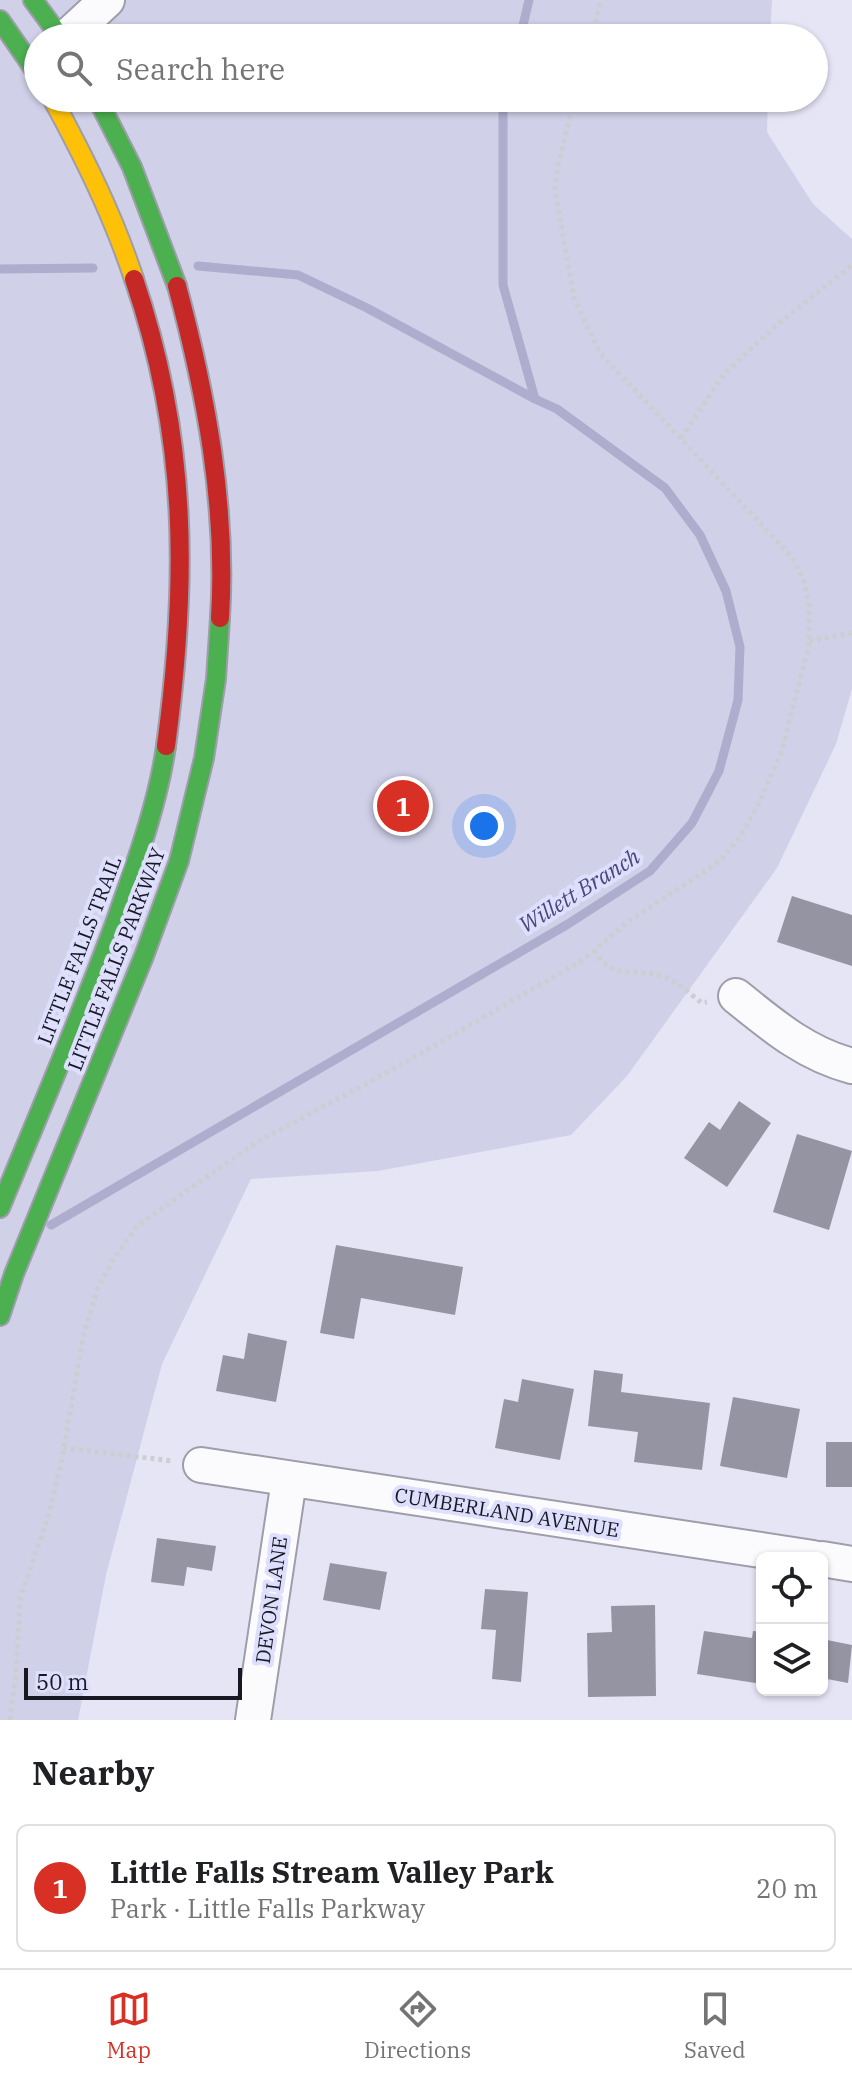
<!DOCTYPE html>
<html lang="en">
<head>
<meta charset="utf-8">
<style>
  body { margin:0; font-family:"IBM Plex Serif",serif; background:#f2f2f2; color:#202124 }
  .controls { position:absolute; right:24px; bottom:24px; display:grid; overflow:hidden; border-radius:12px; box-shadow:0 2px 6px #0004 }
  .controls button { width:72px; height:72px; display:grid; place-items:center; padding:0; border:0; border-bottom:2px solid #e0e0e0; background:#fff; color:#202124; font:40px sans-serif }
  .scale { position:absolute; left:24px; bottom:20px; width:218px; box-sizing:border-box; padding-left:8px; border:4px solid #181823; border-top:0; font-size:22px; line-height:28px; white-space:nowrap; color:#181823; -webkit-text-stroke:6px #dedefd; paint-order:stroke }
  .you { position:absolute; left:484px; top:826px; width:28px; height:28px; margin:-20px; border:6px solid #fff; border-radius:50%; background:#1a73e8; box-shadow:0 0 0 12px #1a73e833 }
  .badge { display:grid; place-items:center; width:52px; height:52px; border-radius:50%; background:#d93025; color:#fff; font-size:26px; font-weight:700 }
  .pin { position:absolute; translate:-50% -50%; border:4px solid #fff; box-shadow:0 2px 8px #0006 }
  .list { margin:0; padding:0; list-style:none }
  h2 { display:flex; justify-content:space-between; align-items:center; height:104px; margin:0; padding:0 32px; font-size:34px }
  h2 small { font-size:26px; font-weight:400; color:#757577 }
  .list li { display:grid; grid-template-columns:52px 1fr auto; gap:24px; align-items:center; box-sizing:border-box; height:128px; margin:0 16px 16px; padding:0 16px; border:2px solid #e0e0e0; border-radius:12px }
  .list b { display:block; font-size:30px; white-space:nowrap }
  .list p { margin:0; font-size:26px; white-space:nowrap; color:#757577 }
  .list em { font-size:26px; font-style:normal; color:#757577 }
  .icon { flex:none; width:44px; height:44px; fill:none; stroke:currentColor; stroke-width:2; stroke-linecap:round; stroke-linejoin:round }
  .map { position:relative; flex:none; width:852px; height:1720px; overflow:hidden }
  .search { position:absolute; background:#fff; box-shadow:0 2px 6px #0004; left:24px; right:24px; top:24px; height:88px; display:flex; align-items:center; gap:20px; box-sizing:border-box; padding:0 28px; border-radius:44px; color:#757577; font-size:30px }
  .sheet { height:248px; background:#fff }
  nav { display:flex; justify-content:space-around; align-items:center; box-sizing:border-box; height:112px; border-top:2px solid #e0e0e0; background:#fff; font-size:22px; color:#757577 }
  nav a { display:grid; justify-items:center; gap:4px }
  nav .on { color:#d93025 }
  .map>svg:first-child { display:block }
</style>
</head>
<body>
<div class="map">
<svg width="852" height="1720" viewBox="0 0 852 1720">
  <rect width="100%" height="100%" fill="#e5e5f6"/>
  <path fill="#d0d0e9" d="M0,0H772L770,38H38V98H768L767,132L813,204L852,239V689L836,744L777,868L627,1076L571,1135L378,1171L251,1179L162,1364L106,1575L78,1720H0Z"/>
  <g fill="none" stroke-linecap="round" stroke-linejoin="round">
    <path stroke="#aeadcd" stroke-width="9" d="M520,38L529,0
      M505,98L503,109V285L535,399
      M0,269L93,268
      M51,1225L568,924L650,871L692,823L719,771L738,700L740,647L726,591L700,535L665,488L557,409L535,399L367,308L298,275L198,266"/>
  </g>
  <path fill="#9594a2" d="M792,896L852,915V966L777,942Z
    M739,1101L771,1123L727,1187L684,1158L709,1122L720,1130Z
    M797,1134L852,1151L829,1230L773,1212Z
    M336,1245L463,1267L455,1315L361,1298L354,1339L320,1333Z
    M248,1333L287,1341L276,1402L216,1391L223,1355L244,1359Z
    M594,1370L623,1374L621,1392L710,1403L702,1470L634,1462L638,1432L588,1426Z
    M522,1379L574,1389L560,1460L495,1448L504,1399L518,1402Z
    M733,1397L800,1409L787,1478L720,1466Z
    M826,1442H852V1487H826Z
    M157,1538L216,1546L212,1571L187,1567L184,1586L151,1582Z
    M330,1563L387,1572L380,1610L323,1600Z
    M485,1589L528,1592L521,1682L492,1679L496,1630L481,1629Z
    M655,1605L656,1696L588,1697L587,1633L612,1632L611,1606Z
    M704,1631L752,1638L753,1631L762,1632V1684L697,1674Z
    M822,1639L852,1645L848,1683L822,1678Z"/>
  <g fill="none" stroke-linecap="round" stroke-linejoin="round">
    <g stroke="#9e9eab" stroke-width="38">
      <path id="street" d="M66,38L107,0
        M736,996C773,1026 806,1054 852,1066
        M201,1465L813,1558
        M822,1559L852,1564
        M253,1720L289,1480"/>
    </g>
    <g stroke="#9e9eab" stroke-width="22">
      <path id="fast" d="M33,0L61,38
        M0,20L38,75
        M97,98L132,167L177,286
        M0,1208C40,1111 82,1014 118,915C137,860 158,803 166,746
        M0,1316L14,1274L144,956L179,861L204,758L216,679L220,618"/>
    </g>
    <g stroke="#9e9eab" stroke-width="22">
      <path id="slow" d="M52,98C84,157 113,215 134,279"/>
    </g>
    <g stroke="#9e9eab" stroke-width="22">
      <path id="jam" d="M134,279C188,438 188,581 166,746
        M177,286C206,394 227,505 220,618"/>
    </g>
    <path stroke="#ceced2" stroke-width="5" stroke-dasharray="4 4" stroke-linecap="butt" d="M591,38L601,0
      M681,438L724,374L779,323L852,265
      M809,641L852,633
      M594,950C617,985 632,965 664,977C678,982 690,994 702,1003L707,1002
      M63,1448L173,1461
      M10,1720L16,1675L20,1599L49,1514L62,1458L84,1333L98,1287L113,1260L137,1226L257,1142L388,1072L583,960L629,921L720,861L740,837L757,807L781,753L809,646V606L804,581L792,557L600,353L574,298L555,190L557,169L575,98"/>
    <use href="#street" stroke="#fbfbfe" stroke-width="34"/>
    <use href="#fast" stroke="#4caf50" stroke-width="18"/>
    <use href="#slow" stroke="#ffc107" stroke-width="18"/>
    <use href="#jam" stroke="#c62828" stroke-width="18"/>
  </g>
  <g text-anchor="middle" dominant-baseline="central" stroke-width="8" stroke-linejoin="round" paint-order="stroke">
    <g font-size="20" fill="#181823" stroke="#dedefd">
      <text transform="translate(79 950) rotate(-69)">LITTLE FALLS TRAIL</text>
      <text transform="translate(116 959) rotate(-69)">LITTLE FALLS PARKWAY</text>
      <text transform="translate(507 1512) rotate(9)">CUMBERLAND AVENUE</text>
      <text transform="translate(271 1600) rotate(-82)">DEVON LANE</text>
    </g>
    <g font-size="22" font-style="italic" fill="#4a457a" stroke="#dedefd">
      <text transform="translate(579 890) rotate(-32)">Willett Branch</text>
    </g>
  </g>
</svg>
<div class="controls">
<button><svg class="icon" aria-label="locate" viewBox="0 0 24 24"><circle cx="12" cy="12" r="6"/><path d="M12 2v4M12 18v4M2 12h4M18 12h4"/></svg></button>
<button><svg class="icon" aria-label="layers" viewBox="0 0 24 24"><path d="M12 4l9 5-9 5-9-5zM3 14l9 5 9-5"/></svg></button>
</div>
<div class="scale">50 m</div>
<div class="you"></div>
<div class="pin badge" style="left:403px;top:806px">1</div>
<div class="search"><svg class="icon" aria-label="search" viewBox="0 0 24 24"><circle cx="10" cy="10" r="6"/><path d="M15 15l6 6"/></svg>Search here</div>
</div>
<section class="sheet">
<h2>Nearby<small></small></h2>
<ul class="list">
<li><span class="badge">1</span><div><b>Little Falls Stream Valley Park</b><p>Park · Little Falls Parkway</p></div><em>20 m</em></li>
</ul>
</section>
<nav>
<a class="on"><svg class="icon" aria-label="map" viewBox="0 0 24 24"><path d="M3 6l6-2 6 2 6-2v14l-6 2-6-2-6 2zM9 4v14M15 6v14"/></svg>Map</a>
<a><svg class="icon" aria-label="directions" viewBox="0 0 24 24"><path d="M12 3l9 9-9 9-9-9zM9 14v-3h6M13 9l2 2-2 2"/></svg>Directions</a>
<a><svg class="icon" aria-label="saved" viewBox="0 0 24 24"><path d="M7 4h10v16l-5-4-5 4z"/></svg>Saved</a>
</nav>
</body>
</html>
